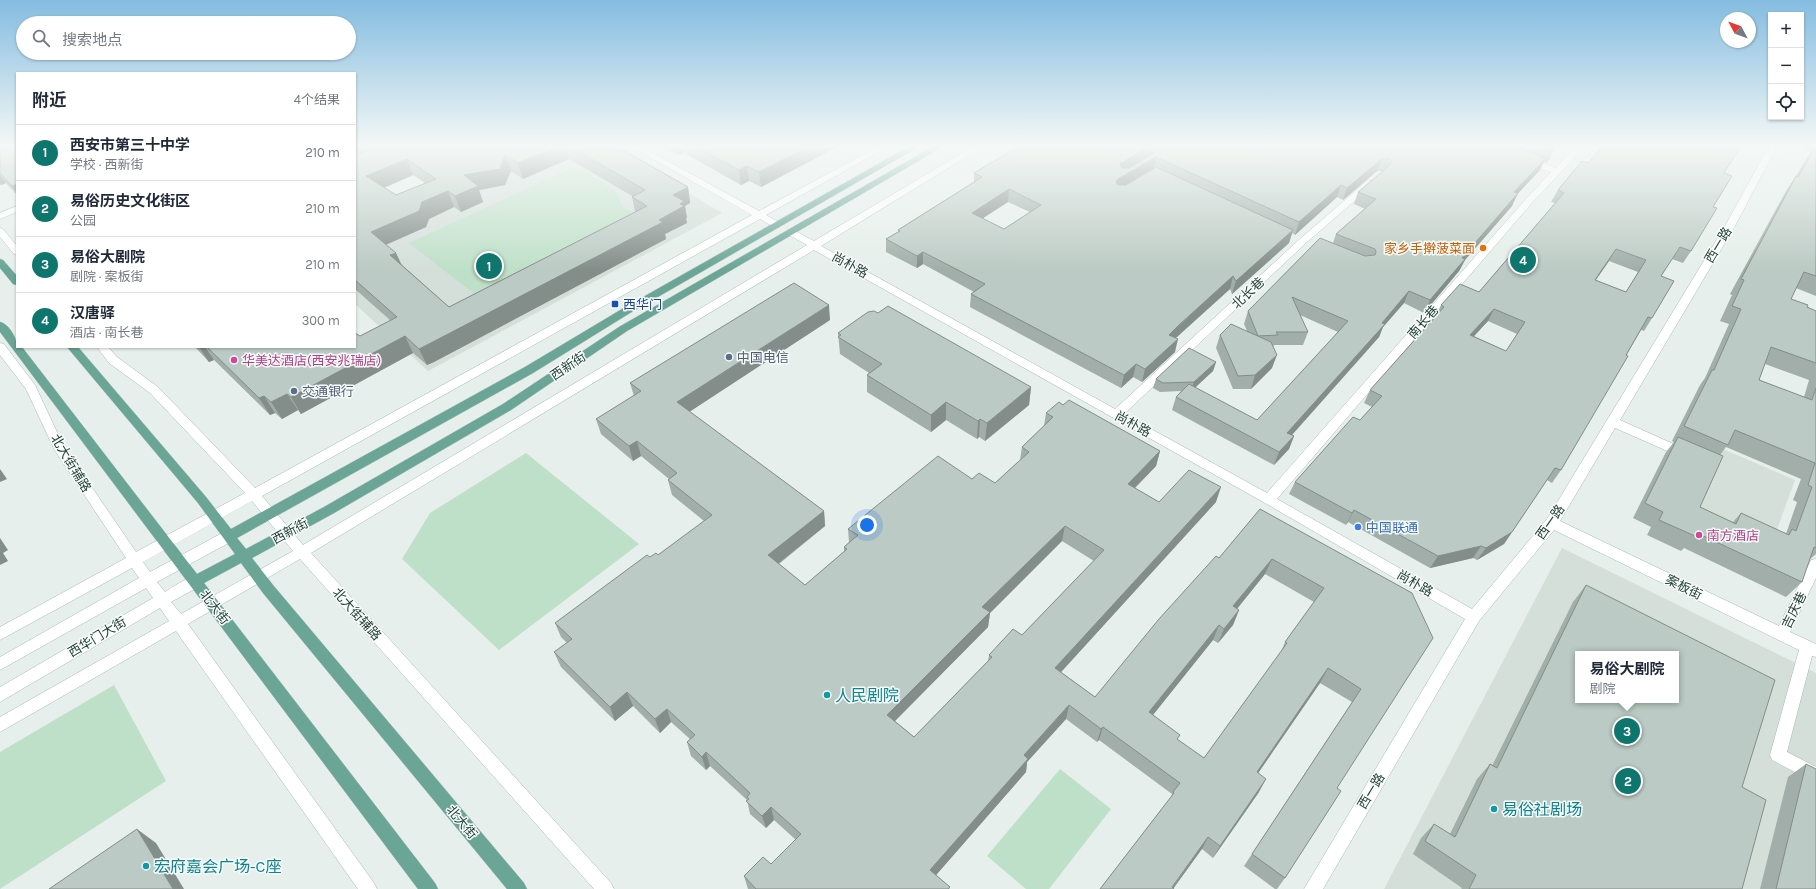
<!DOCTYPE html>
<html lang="zh">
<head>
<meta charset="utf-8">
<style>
  body { margin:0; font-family:Karla,"Noto Sans SC",sans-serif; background:#f6f6f7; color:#1f2937 }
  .controls { position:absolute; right:12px; top:12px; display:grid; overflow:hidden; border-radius:0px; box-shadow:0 1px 3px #0004 }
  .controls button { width:36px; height:36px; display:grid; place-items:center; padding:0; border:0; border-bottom:1px solid #e0e1e3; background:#fff; color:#1f2937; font:20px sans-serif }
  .compass { position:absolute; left:1720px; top:12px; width:36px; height:36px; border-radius:50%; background:#fff; box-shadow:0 1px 3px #0004; rotate:311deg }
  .you { position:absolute; left:867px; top:525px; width:14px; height:14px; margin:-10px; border:3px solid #fff; border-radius:50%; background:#1a73e8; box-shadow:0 0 0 6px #1a73e833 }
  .badge { display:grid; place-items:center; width:26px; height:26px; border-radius:50%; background:#0f766e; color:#fff; font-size:13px; font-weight:700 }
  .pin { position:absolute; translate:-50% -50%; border:2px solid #fff; box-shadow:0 1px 4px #0006 }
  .popup { position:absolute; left:1575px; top:651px; width:104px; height:52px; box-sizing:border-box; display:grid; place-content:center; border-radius:0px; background:#fff; filter:drop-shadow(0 1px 3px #0005); font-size:13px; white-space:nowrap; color:#747a83 }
  .popup b { font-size:15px; color:#1f2937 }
  .popup::after { content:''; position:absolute; left:50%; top:100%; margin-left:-8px; border:8px solid transparent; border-top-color:#fff }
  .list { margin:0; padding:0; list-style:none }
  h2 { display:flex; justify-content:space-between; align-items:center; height:52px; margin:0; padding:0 16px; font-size:17px }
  h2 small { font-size:13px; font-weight:400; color:#747a83 }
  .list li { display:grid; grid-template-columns:26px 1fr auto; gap:12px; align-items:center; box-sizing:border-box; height:56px; padding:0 16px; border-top:1px solid #e0e1e3 }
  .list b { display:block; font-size:15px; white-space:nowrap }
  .list p { margin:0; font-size:13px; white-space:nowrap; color:#747a83 }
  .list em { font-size:13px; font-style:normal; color:#747a83 }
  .icon { flex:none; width:22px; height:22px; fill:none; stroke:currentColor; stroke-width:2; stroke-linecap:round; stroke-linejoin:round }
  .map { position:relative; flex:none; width:1816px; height:889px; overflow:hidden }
  .search { position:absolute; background:#fff; box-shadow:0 1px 3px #0004; left:16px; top:16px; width:340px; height:44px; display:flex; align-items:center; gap:10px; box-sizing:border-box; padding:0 14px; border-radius:22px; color:#747a83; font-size:15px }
  .panel { position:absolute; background:#fff; box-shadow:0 1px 3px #0004; left:16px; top:72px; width:340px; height:276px; border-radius:0px }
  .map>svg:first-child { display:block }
</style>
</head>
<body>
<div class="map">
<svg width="1816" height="889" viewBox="0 0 1816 889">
  <rect width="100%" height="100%" fill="#e6efeb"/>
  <path fill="#d4dfda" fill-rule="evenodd" d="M537,146H610L722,213L428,371L355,304V228Z
    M1709,443L1795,480L1771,546L1694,511Z
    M1562,548L1816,673V889H1384ZM1578,654H1676V700H1578Z"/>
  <path fill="#bfe0c8" d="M576,166L615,190L623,207L642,218L482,300L409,243Z
    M526,453L639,544L499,650L402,559L430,513Z
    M114,685L166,781L0,889V752Z
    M1060,769L1111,809L1049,889H1026L987,856Z"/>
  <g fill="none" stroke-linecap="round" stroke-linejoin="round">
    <g stroke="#a8b8b2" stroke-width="1">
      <path id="minor" d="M630,146H640L759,211L879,146H889L766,215L780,223L782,225L780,227H774L760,219L262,496L303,545L807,245L787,234L785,232L787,230H793L814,241L974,146H984L821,246L1115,409L1301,238L1367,181H1373L1374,183L1373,185L1307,242L1124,414L1267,493L1525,200L1551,172L1523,162L1522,160L1523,158H1529L1556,168L1576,146H1585L1531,204L1277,499L1472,609L1547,519L1725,226L1769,146H1777L1735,226L1620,420L1689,451L1691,454L1689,457L1685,458L1681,457L1615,428L1560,521L1779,626L1811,560L1816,559V578L1790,632L1816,644V657L1812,656L1787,752L1816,767V783L1772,760L1770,755L1799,650L1554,530L1479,621L1323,889H1304L1465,619L1265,503L814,250L311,553L611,883L614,889H594L300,559L188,624L374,883L377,889H358L176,631L0,732V717L169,621L160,608L0,702V687L153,598L146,588L0,670V657L139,578L132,568L0,640V627L126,558L54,449L26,389L0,355V343L4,344L35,385L63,445L136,552L245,493L150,393L109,363L97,347H108L117,357L158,387L255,488L752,215ZM252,501L293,551L181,614L171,602L200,586L202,582L200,578C189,574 174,587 165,592L157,582L234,540L236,536L234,532L229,531L224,532L150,572L143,562Z
        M17,206V212L0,219V213Z
        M0,228L3,229L17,246V255L14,254L0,237Z"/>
    </g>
    <g stroke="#c2cac8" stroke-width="1">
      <path id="major" d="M910,146H920L630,313L533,373L237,538L246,549L324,507L503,404L619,327L934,146H944L627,331L511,410L334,513L252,558L273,585L524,883L527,889H507L263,593L241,563L204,583L435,883L438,889H418L0,332V322C9,324 17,338 17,347H22L197,574L235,554L198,503L67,347H78L206,497L231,529L525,367L622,309Z
        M0,259L3,260L17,276V285L13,284L0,268Z"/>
    </g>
    <use href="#minor" fill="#fff" fill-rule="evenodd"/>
    <use href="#major" fill="#6aa596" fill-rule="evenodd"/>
  </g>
  <path fill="#a1aea9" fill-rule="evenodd" d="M0,146H17V195L6,183L1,185L0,184Z
    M355,146H616L688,187L690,203L685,206L687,218H686L687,223L665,234L666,239L434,362L427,365L413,353L301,414L298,410L282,419L275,413L270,415L214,360L209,362L195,347H355L360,336L391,321L355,289ZM569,159L632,196L635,212L449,307L402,265L396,253L386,245L426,227L429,219L454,207L461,212L483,202L479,190L505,185L511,171L523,179ZM413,175L425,183L396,195L384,188Z
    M662,146H839L761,187L749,181L741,185L684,153L679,155Z
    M1014,146H1557L1553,150L1548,161L1546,163L1543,162L1540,170L1518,193L1512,206L1465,260L1459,271L1424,313L1404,303L1383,327L1379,337L1292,435L1294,436L1289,449L1274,465L1172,410L1176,397L1181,391L1160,392L1153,388L1156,379L1216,362L1213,371L1195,388L1257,420L1338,332L1300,315L1308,332L1303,345H1274L1273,347L1272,368L1251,389H1233L1216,348L1220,335L1247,331L1244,324L1248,311L1333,243L1336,234L1365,209L1354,204L1358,192L1383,171H1377L1343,200L1337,197L1295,235L1292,233L1289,243L1232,294L1230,289L1175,338V352L1142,382L1133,377L1121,388L970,307L971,294L974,292L923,264L917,268L886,252V239L898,232V230L974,182V173L1013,150ZM1008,202L1030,212L1004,229L982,218Z
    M1742,146H1752L1750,148Z
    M1808,146H1816V296L1796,288L1791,299L1807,307L1816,311V554L1809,560L1802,582L1786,597L1684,548L1681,551L1647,535L1651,527L1633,518L1666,452L1674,442L1672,441L1700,385L1705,378L1729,324L1720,321L1732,295L1730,294L1786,191L1796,176L1811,151L1805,150ZM1765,364L1809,380L1804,397L1759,380ZM1726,447L1801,479L1793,500L1797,502L1786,534L1741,513L1733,522L1700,507L1720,455Z
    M1588,163L1724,173L1713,207L1691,251L1683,263L1672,259L1661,276L1652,318L1644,331L1641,330L1561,470L1552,483L1547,480L1504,544L1477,560L1473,558L1430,568L1348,522L1346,525L1289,494L1295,482L1360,420L1372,407L1364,403L1370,390L1436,316L1441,305L1479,292L1555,203L1551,202L1558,190ZM1609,261L1638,272L1626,292L1596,280ZM1488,321L1517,334L1506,351L1474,336Z
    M830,320L689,412L824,511L825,526L779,564L805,585L844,552V547L849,542L848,529L972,479L995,483L1020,460L1022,447L1044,426L1046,413L1160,451L1156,466L1135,488L1159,502H1216L1061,672L1095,697L1219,558L1260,509L1412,593L1337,788L1285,878L1277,889H1275L1244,866L1352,702L1320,683L1258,773L1259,792L1213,858L1202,849L1100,889L1171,797L1172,794L1099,740L1097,742L1066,719L1027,762L1026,772L936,875L950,889H748L744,876L771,864L796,840L774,820L766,828L750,814L747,800L710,766L706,770L691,756L687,742L690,739L671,722L660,733L633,706L615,721L561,667L554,652L567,643L561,637L555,623L650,557L658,555L704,521L672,495L668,480L669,479L641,456L633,461L601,434L596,419L634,396L630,383ZM1062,541L1094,561L1022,635L989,655L988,661L914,737L895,721L988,627L990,613ZM1265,574L1314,602L1285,642L1281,652L1204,758L1178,740L1153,715L1213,640L1218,643L1233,625L1239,610L1237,609Z
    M838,333L1031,387L1029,405L985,441L979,437L977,439L946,420L931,432L867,392V375L869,373L840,354Z
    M1586,585L1742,787V889H1461L1462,888L1413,854L1421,838L1434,824L1450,834L1477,779L1490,764L1492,766L1573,602Z
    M1806,764L1816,889H1760L1788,777Z"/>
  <path fill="#838d89" d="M357,146H403L364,161Z
    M559,146H566L569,159L523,179L518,163Z
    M678,146H682L684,153L679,155Z
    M810,146H839L761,187L759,172Z
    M1149,146H1166L1118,176L1120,164Z
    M1553,146H1557L1553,150L1548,161L1546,163L1552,151L1551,148Z
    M505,155L511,171L505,185L479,190L483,202L461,212L455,196L464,175Z
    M1156,157L1154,169L1116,191V182L1118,179Z
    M1546,158L1540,170L1508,204L1514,192Z
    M407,159L413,175L374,192L366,176Z
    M1382,159L1377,171L1343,200L1347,188Z
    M747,166L749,181L741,185L739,170Z
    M0,175L6,183L1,185L0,184Z
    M17,184V193L12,186Z
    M1341,185L1337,197L1295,235L1299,222Z
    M688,187L690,203L685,206L687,218H686L687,223L665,234L666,239L434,362L427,365L419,349L659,220L673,195Z
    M1009,189L1008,202L971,226L972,213Z
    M448,191L454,207L429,219L426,227L378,248L371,232L422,202Z
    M1518,193L1512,206L1465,260L1459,271L1424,313L1430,300L1462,258Z
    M1293,230L1289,243L1232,294L1236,281Z
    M1616,249L1609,261L1587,292L1595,280Z
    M923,252V264L917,268V256Z
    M396,253L403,269L390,255Z
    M1233,276L1230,289L1166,347L1169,335Z
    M1409,291L1404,303L1383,327L1379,337L1282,446L1287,433Z
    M829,305L830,320L680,418L677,402Z
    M1494,309L1488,321L1464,347L1470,335Z
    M405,336L413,353L301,414L291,397Z
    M1178,339L1175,352L1142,382L1145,369Z
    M199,347H205L214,360L209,362Z
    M1277,355L1272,368L1251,389L1255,375Z
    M1216,362L1213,371L1191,391L1194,382Z
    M1136,364L1133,377L1121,388L1124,375Z
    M1031,387L1029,405L985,441L987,423Z
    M287,394L298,410L282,419L271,402Z
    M264,396L275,413L270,415L259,398Z
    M946,402V420L931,432V415Z
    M980,419L979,437L977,439L978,421Z
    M1294,436L1289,449L1274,465L1279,452Z
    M637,441L641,456L633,461L629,446Z
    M1160,451L1156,466L1124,499L1128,484Z
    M0,469L7,479L0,482Z
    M1221,487L1216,502L1052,682L1055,668Z
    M1354,510L1348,522L1346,525L1352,513Z
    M824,511L825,526L770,570L768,555Z
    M1065,526L1062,541L990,613L988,627L887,729V715L982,607Z
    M1512,532L1504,544L1477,560L1486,548Z
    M0,538L8,550L3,553L8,561L0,565Z
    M1481,546L1473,558L1430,568L1438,556Z
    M1272,559L1265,574L1227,621L1233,606Z
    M1239,610L1233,625L1218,643L1224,629Z
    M1219,625L1213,640L1144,726L1149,712Z
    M1328,668L1320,683L1250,785L1257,772Z
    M627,692L633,706L615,721L610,707Z
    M1069,705L1066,719L1027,762L1026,772L930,882V870L1024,755Z
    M667,709L671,722L660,733L655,719Z
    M1103,727L1099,740L1097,742L1101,729Z
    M706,752L710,766L706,770L702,757Z
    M1266,779L1259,792L1213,858L1220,846Z
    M771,807L774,820L766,828L762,816Z
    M137,829L156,843L184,889H173Z
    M1208,837L1202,849L1173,889H1171Z"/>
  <path fill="#bbcac4" stroke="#838d89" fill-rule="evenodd" d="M0,146H17V185V184L12,186L0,173Z
    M379,146H559L518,163L505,155L500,169L464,175L478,186L455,196L448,191L422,202L419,211L371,232L396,253L390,255L449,307L647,206L632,197L645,190L569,146H616L688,187L673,195L684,201L680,204L684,206L659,220L663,222L427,345L419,349L405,336L291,397L287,394L271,402L264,396L259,398L207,347H355V333L360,336L397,317L355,280V154H360ZM407,159L436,179L396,195L366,176Z
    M695,146H810L759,172L747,166L739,170Z
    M1014,146H1149L1120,164L1122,168H1129L1165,146H1511L1546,158L1514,192L1518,193L1462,258L1465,259L1430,300L1409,291L1382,323L1385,324L1287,433L1294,436L1279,452L1176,397L1189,384L1257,420L1338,332L1348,321L1292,297L1308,332H1276L1278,335L1258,336L1248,311L1320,238L1365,256L1375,255L1376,252L1375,249L1336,234L1376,199L1358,192L1390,165L1391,161L1389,158L1382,159L1347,188L1341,185L1299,222L1156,157L1118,179L1116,182L1118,185H1126L1156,167L1293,230L1236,281L1233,276L1179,325L1169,335L1178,339L1145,369L1136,364L1124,375L971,294L985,284L923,252L917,256L886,239L900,231L898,230L982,177L974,173L1016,148ZM1009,189L1041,205L1004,229L972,213Z
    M1535,146H1553L1551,148L1554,149L1552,151Z
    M1603,146H1741L1724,173L1732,176L1713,207L1717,208L1691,251L1680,247L1661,276L1674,281L1652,318L1648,317L1626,355L1628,356L1561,470L1555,468L1512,532L1486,548L1481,546L1438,556L1354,510L1352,513L1295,482L1353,417L1360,420L1382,396L1370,390L1444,307L1441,305L1460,284L1479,292L1564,193L1558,190L1582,161L1588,163ZM1616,249L1646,260L1626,292L1595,280ZM1494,309L1525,322L1506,351L1470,335Z
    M1816,146V276L1804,272L1791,299L1808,305L1807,307L1816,311V363L1771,347L1759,380L1812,400L1816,388V548L1814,547L1802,582L1697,533L1695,536L1659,520L1663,512L1645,503L1678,437L1723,456L1700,507L1736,524L1741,513L1789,535L1792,529L1796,531L1812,487L1808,485L1815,463L1735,430L1728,445L1684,426L1712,370H1714L1741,309L1732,306L1744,280L1741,279L1796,176L1798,177Z
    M794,283L829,305L677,402L824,511L768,555L805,585L847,549L844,547L858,535L848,529L938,456L972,479L979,473L995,483L1029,452L1022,447L1053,417L1046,413L1059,402L1063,405L1069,400L1160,451L1128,484L1159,502L1189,470L1221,487L1055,668L1095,697L1159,619L1216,556L1219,558L1260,509L1412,593L1433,638L1337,788L1341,791L1285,878L1252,854L1361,689L1328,668L1257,772L1266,779L1220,846L1208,837L1172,887L1174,889H1100L1174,793L1173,792L1180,783L1103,727L1101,729L1069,705L1024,755L1028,759L930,870L950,887L948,889H756L744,876L763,857L771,864L801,834L771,807L762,816L746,801L749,799L747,797L750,793L706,752L702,757L687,742L695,735L667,709L655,719L627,692L610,707L554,652L572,639L555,623L647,555L650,557L656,553L658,555L712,515L668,480L677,473L637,441L629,446L596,419L641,391L630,383ZM1065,526L1104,550L1022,635L1013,629L989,655L992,657L914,737L887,715L990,612L982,607ZM1272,559L1324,588L1285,642L1287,643L1204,758L1177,739L1180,735L1149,712L1219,625L1224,629L1239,610L1233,606Z
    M888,306L1031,387L987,423L980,419L978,421L946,402L931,415L867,375L882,364L838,337L841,335L838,333L868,312L874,311L878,313Z
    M1231,324L1271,342L1277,355L1255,375L1238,376L1220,335Z
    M1189,348L1216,362L1194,382L1163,383L1156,379Z
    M1586,585L1775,680L1742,787L1766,800L1742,889H1469L1476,875L1425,841L1434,824L1455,837L1490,764L1497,768ZM1578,654H1676V700H1578Z
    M1806,764L1816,769V889H1776Z
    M137,829L173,889H49Z"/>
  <linearGradient id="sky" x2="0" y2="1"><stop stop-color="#84bce0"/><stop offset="0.54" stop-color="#f4f8f6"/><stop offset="1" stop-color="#f4f8f6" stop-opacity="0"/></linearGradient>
  <rect width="1816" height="270" fill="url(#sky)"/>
  <circle fill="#e8710a" stroke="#f7fbf9" stroke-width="1.5" cx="1483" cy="248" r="4"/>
  <rect fill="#1a4fb4" stroke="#f7fbf9" stroke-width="1.5" x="611" y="300" width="8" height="8" rx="2"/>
  <g fill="#5c6f8a" stroke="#f7fbf9" stroke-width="1.5">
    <circle cx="729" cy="357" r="4"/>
    <circle cx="294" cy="391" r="4"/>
  </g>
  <g fill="#d1479c" stroke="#f7fbf9" stroke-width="1.5">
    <circle cx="234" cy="360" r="4"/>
    <circle cx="1699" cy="535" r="4"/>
  </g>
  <circle fill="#3f7fe0" stroke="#f7fbf9" stroke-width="1.5" cx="1358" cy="527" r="4"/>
  <g fill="#0f9aa8" stroke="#f7fbf9" stroke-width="1.5">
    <circle cx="827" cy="695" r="4"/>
    <circle cx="1494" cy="809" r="4"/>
    <circle cx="146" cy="866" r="4"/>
  </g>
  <g text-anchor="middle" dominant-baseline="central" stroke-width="3" stroke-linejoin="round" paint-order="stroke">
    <g font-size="13" fill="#24423a" stroke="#f7fbf9">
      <text transform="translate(1718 245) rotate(-59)">西一路</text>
      <text transform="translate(850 265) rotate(29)">尚朴路</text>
      <text transform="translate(1248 293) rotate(-43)">北长巷</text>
      <text transform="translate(1423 322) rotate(-49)">南长巷</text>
      <text transform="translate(568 366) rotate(-34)">西新街</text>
      <text transform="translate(1133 424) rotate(29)">尚朴路</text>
      <text transform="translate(71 463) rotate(59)">北大街辅路</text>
      <text transform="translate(1550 522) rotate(-55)">西一路</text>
      <text transform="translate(290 531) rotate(-28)">西新街</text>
      <text transform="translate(1415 583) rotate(30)">尚朴路</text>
      <text transform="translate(1684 587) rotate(26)">案板街</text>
      <text transform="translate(215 607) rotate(52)">北大街</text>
      <text transform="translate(1794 610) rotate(-64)">吉庆巷</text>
      <text transform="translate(357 614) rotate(48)">北大街辅路</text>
      <text transform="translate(97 637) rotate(-31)">西华门大街</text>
      <text transform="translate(1371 791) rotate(-59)">西一路</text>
      <text transform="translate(462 822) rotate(50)">北大街</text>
    </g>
    <g font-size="13" fill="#c56008" stroke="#f7fbf9" text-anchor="end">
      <text x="1475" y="248">家乡手擀菠菜面</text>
    </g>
    <g font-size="13" fill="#164399" stroke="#f7fbf9" text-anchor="start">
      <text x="623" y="304">西华门</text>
    </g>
    <g font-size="13" fill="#4e5e75" stroke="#f7fbf9" text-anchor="start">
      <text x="737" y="357">中国电信</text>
      <text x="302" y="391">交通银行</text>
    </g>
    <g font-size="13" fill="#b23c85" stroke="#f7fbf9" text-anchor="start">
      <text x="242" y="360">华美达酒店(西安兆瑞店)</text>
      <text x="1707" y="535">南方酒店</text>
    </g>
    <g font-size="13" fill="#366cbe" stroke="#f7fbf9" text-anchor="start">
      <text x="1366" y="527">中国联通</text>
    </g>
    <g font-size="16" fill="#0d838f" stroke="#f7fbf9" text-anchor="start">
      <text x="835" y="695">人民剧院</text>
      <text x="1502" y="809">易俗社剧场</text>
      <text x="154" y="866">宏府嘉会广场-C座</text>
    </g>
  </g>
</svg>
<div class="controls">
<button>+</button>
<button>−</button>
<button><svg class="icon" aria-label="locate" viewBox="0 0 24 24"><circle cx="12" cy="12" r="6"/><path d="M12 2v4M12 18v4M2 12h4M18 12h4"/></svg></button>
</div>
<svg class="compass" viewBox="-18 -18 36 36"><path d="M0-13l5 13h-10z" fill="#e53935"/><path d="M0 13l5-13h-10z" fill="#747a83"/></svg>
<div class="you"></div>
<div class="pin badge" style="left:489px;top:266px">1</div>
<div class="pin badge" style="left:1628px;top:781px">2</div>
<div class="pin badge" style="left:1627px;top:731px">3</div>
<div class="popup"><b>易俗大剧院</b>剧院</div>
<div class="pin badge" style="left:1523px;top:260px">4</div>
<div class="search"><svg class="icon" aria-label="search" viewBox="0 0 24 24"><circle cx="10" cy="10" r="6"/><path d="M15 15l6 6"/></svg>搜索地点</div>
<section class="panel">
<h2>附近<small>4个结果</small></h2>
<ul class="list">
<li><span class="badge">1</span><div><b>西安市第三十中学</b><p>学校 · 西新街</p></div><em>210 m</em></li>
<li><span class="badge">2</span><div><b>易俗历史文化街区</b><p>公园</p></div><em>210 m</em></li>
<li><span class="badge">3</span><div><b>易俗大剧院</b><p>剧院 · 案板街</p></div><em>210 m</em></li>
<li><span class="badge">4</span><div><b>汉唐驿</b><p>酒店 · 南长巷</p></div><em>300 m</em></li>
</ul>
</section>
</div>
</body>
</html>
